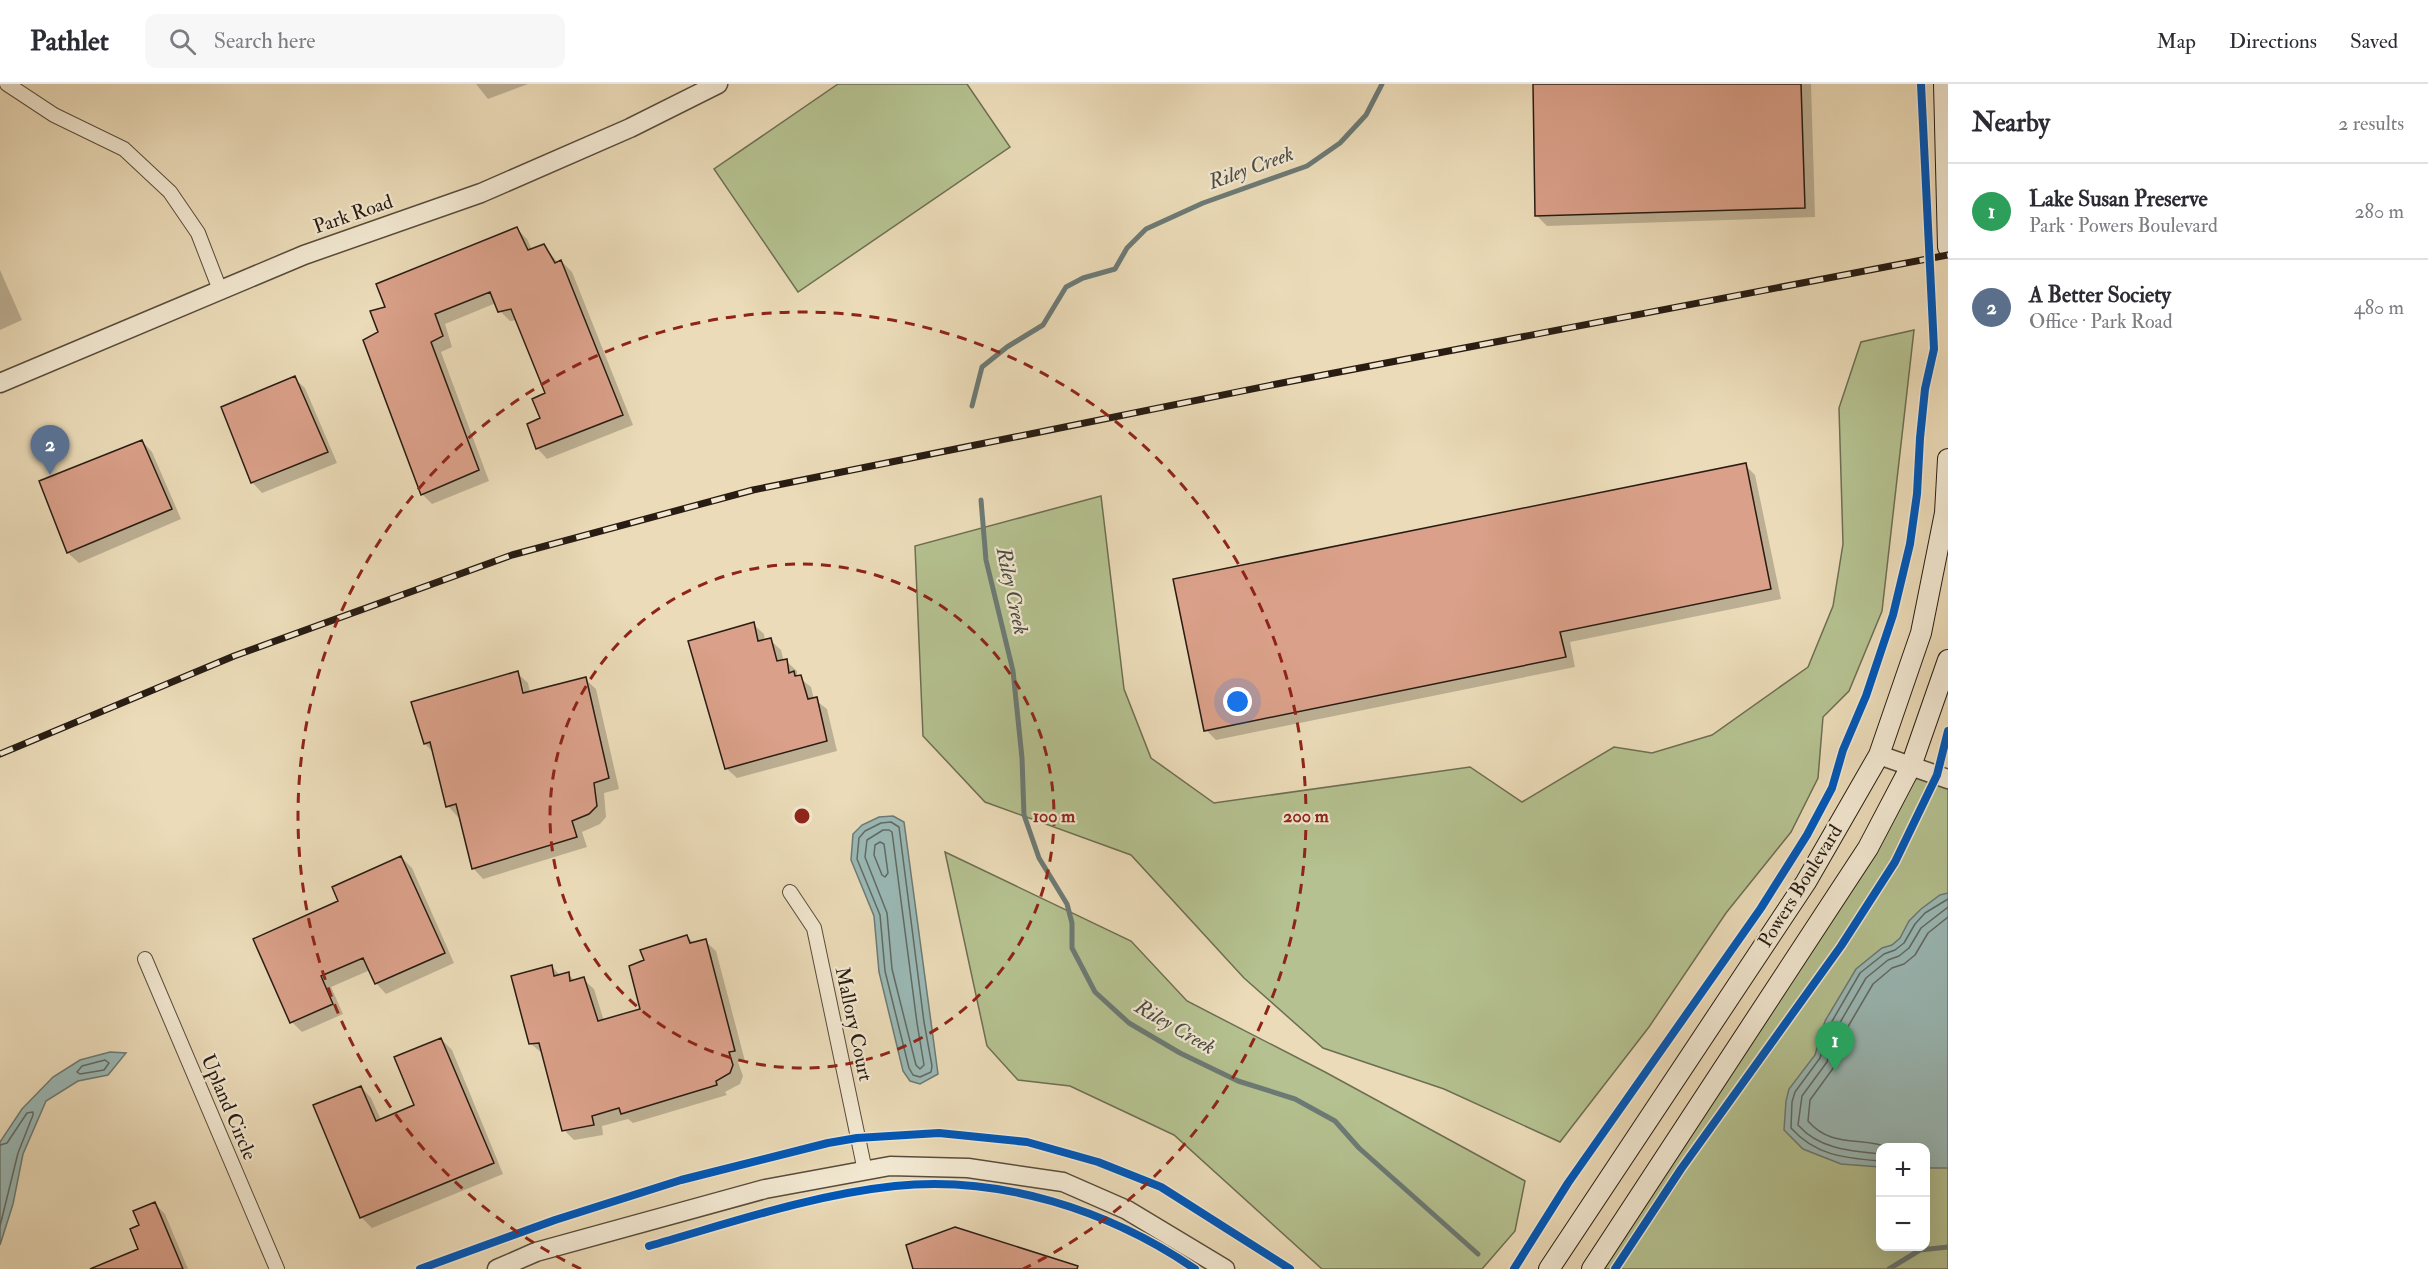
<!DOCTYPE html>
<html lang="en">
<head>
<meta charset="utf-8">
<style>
  body { margin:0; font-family:"IM FELL Double Pica",serif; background:#f7f7f7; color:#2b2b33 }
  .controls { position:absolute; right:18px; bottom:18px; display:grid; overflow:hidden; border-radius:12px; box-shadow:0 6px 24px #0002 }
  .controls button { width:54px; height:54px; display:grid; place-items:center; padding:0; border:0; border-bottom:2px solid #e1e1e2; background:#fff; color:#2b2b33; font:30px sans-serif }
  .you { position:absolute; left:1238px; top:618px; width:21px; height:21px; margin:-15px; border:4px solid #fff; border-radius:50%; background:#1a73e8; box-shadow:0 0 0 9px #1a73e833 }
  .badge { display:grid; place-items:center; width:39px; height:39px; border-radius:50%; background:#2563eb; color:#fff; font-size:20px; font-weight:700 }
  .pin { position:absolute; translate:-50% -50px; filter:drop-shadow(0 2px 3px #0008) }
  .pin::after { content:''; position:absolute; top:32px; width:21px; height:18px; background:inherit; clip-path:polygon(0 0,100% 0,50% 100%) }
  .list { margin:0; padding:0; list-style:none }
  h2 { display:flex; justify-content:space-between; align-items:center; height:78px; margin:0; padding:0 24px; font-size:26px }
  h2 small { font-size:20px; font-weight:400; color:#7c7c81 }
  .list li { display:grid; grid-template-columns:39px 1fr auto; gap:18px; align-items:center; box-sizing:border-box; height:96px; padding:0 24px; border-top:2px solid #e1e1e2 }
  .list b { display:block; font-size:22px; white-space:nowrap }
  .list p { margin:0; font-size:20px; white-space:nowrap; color:#7c7c81 }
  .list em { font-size:20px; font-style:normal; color:#7c7c81 }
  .icon { flex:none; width:33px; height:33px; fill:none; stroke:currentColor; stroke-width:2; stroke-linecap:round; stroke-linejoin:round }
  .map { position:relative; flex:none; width:1948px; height:1185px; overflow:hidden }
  header { display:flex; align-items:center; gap:36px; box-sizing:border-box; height:84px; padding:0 30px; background:#fff; border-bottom:2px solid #e1e1e2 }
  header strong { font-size:28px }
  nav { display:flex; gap:33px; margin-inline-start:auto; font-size:21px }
  .search { width:420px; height:54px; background:#f7f7f7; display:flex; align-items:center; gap:15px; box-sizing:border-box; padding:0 21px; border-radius:12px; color:#7c7c81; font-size:22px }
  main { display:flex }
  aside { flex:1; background:#fff }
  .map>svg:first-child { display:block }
</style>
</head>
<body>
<header>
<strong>Pathlet</strong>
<div class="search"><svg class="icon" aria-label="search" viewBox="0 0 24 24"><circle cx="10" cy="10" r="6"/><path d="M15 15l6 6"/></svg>Search here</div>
<nav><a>Map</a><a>Directions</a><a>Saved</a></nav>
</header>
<main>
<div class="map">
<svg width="1948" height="1185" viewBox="0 0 1948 1185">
  <rect width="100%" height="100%" fill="#ebdbb8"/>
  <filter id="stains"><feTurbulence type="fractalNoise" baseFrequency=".00333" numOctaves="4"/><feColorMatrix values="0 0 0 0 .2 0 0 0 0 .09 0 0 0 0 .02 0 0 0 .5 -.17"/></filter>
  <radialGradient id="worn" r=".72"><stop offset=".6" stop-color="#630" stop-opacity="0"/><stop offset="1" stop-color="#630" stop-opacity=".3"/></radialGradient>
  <path fill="#b5c190" stroke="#6e6e52" stroke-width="1.5" fill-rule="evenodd" d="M838,0H967L1010,63L798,208L714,85Z
    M1914,246L1882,527L1849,607L1823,633L1818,694L1791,748L1726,829L1649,943L1560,1058L1444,1005L1323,964L1244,894L1131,771L985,718L923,652L915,462L1101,412L1124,605L1151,674L1214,719L1470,683L1522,718L1614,663L1652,669L1712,651L1808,583L1833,522L1843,460L1839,324L1861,258Z
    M1911,682L1948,695V1185H1592ZM1880,1064H1926V1162H1880Z
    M945,768L1131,857L1187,917L1325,988L1525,1097L1515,1147L1482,1185H1322L1174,1051L1070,1002L1018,996L987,962Z"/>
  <path fill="#9ab9b6" stroke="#6c7a75" stroke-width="1.5" d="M893,732L904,738L938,990L920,1000L910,997L903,987L879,888L874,832L851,776L853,750L862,741L879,733Z
    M1948,809V1084H1926V1064H1880V1083L1841,1080L1803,1065L1784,1046L1786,1017L1789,1005L1815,971L1825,937L1856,885L1882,864L1892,861L1900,854L1909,837L1921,825L1940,811Z
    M110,968L126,969L108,991L78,997L46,1017L23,1070L13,1120L0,1161V1058L22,1025L53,993L80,976Z"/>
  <path fill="#0003" fill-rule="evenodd" d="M476,0H528L488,15Z
    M1534,0H1811L1815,133L1547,142L1536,131Z
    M516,144L527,155L532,166L544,161L558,179L561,177L572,188L633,341L547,375L537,364L547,309L517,236L510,237L500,227L496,219L445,240L452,263L441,268L489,397L432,420L422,410L380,249L387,225Z
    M0,186L22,236L0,246Z
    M294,294L305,304L337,379L262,409L252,398Z
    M142,357L152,368L181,435L79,479L68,469L41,398Z
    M1745,381L1755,391L1781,515L1570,558L1575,583L1216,656L1206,646Z
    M753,540L764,550L765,557L770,556L781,566L784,578L786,577L797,587V592L811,603L814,615L827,625L837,667L737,694L726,684Z
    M517,589L528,599L530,609L585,595L596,605L619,705L604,709L606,733L600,740L582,748L587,763L483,795L473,784L460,732L458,733L448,722L434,669L425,660L413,619ZM519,599H522L526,616L523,617Z
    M401,773L412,784L454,879L386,910L376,899L370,886L331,903L343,930L302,948L292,938L340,818Z
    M687,852L694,860L705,857L716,867L745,977L738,978L743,992L740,1000L725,1008L727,1011L633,1039L628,1035L602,1042L603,1051L574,1056L564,1046L543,970L531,960L551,882L561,892L568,890L575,897L583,895L594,905L604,937L642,927L645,877Z
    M441,955L452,966L503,1090L372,1144L362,1134L315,1022L361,1003L371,1014L381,1036L416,1021Z
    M154,1119L165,1130L188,1185H116L140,1165L141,1142Z"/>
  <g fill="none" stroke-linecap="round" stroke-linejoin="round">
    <path stroke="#616a64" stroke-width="1.5" d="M891,738L899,743L924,938L932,982L931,988L920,993L913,991L909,984L885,887L880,831L857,775L859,754L865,747L881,739Z
      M883,746H889L892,748L917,939L924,981L920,985L916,981L892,885L887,829L865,773L867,756Z
      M880,758L884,760L888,789L885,793L882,791L874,771L875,761Z
      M105,976L109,979L104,986L80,990L77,988L82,982Z
      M0,1061L7,1059L27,1029L33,1028V1031L18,1069L0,1142
      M1890,1064C1862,1052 1832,1065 1808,1037L1810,1016L1834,983L1846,946L1873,900L1892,884L1904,880L1915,871L1928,849L1948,833
      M1880,1070C1850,1067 1819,1065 1798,1041L1802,1012L1827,978L1838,942L1866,894L1888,876L1899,872L1909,864L1921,844L1948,823
      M1880,1077C1845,1074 1816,1072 1791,1044L1792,1018L1795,1008L1820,974L1831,939L1860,889L1884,870L1895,866L1904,859L1915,840L1925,829L1948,815"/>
    <path stroke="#6c7a75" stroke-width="5" d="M972,322L982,283L1007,263L1043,241L1066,203L1083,194L1115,185L1127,164L1146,145L1203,119L1307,82L1340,59L1366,31L1382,0
      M981,416L986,476L1013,587L1022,674L1024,731L1039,774L1067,820L1072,839V864L1095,908L1129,939L1180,969L1238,997L1295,1015L1335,1037L1359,1064L1478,1170
      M1889,1185L1920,1166L1948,1163"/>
  </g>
  <path fill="#daa089" stroke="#281c13" stroke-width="1.5" d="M1533,0H1801L1805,124L1535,132Z
    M517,143L528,166L544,160L555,179L561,176L623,331L536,365L527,340L540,334L532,315L545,309L511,225L498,228L490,208L435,230L443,252L431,258L479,386L421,411L363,256L378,248L370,227L385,223L376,200Z
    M295,292L328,368L251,399L221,323Z
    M142,356L172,425L67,469L39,397Z
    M1746,379L1771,505L1560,548L1566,573L1204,647L1173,495Z
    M754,538L758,557L771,554L777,577L787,575L789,589L794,587L795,592L801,591L808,615L817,613L827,657L725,685L688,557Z
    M518,587L523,609L586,593L609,694L594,699L597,722L589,730L572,737L577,753L472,785L456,720L446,723L430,658L424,660L411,618Z
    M401,772L445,869L375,900L363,874L321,892L333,920L290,939L253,855L338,817L332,803Z
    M687,851L690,859L706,855L735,967L729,968L733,981L730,989L716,997L717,1001L621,1030L619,1024L592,1032L594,1041L562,1047L539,959L529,960L511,892L552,881L554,892L569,888L570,897L584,893L598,937L640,925L629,882L644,876L640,866Z
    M441,954L494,1079L360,1134L313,1021L361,1002L376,1037L414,1021L394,973Z
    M155,1118L183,1185H90L138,1165L130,1145L139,1141L133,1127Z
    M955,1143L1078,1182L1077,1185H913L906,1161Z"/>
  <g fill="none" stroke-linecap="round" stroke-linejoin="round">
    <g stroke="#594c3c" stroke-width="16">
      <path id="minor" d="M7,0L54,31L124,65L170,108L198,149L220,206
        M790,808L814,844L865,1087
        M145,875L277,1185"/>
    </g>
    <g stroke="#594c3c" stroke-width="21">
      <path id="tertiary" d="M0,299L304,171L481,109L630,44L718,0
        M1879,671L1948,695
        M497,1185L536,1168L765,1105L890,1082L968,1084L1063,1098L1127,1126L1225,1185"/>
    </g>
    <g stroke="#281c13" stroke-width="22">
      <path id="secondary" d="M1944,0L1948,163
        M1549,1185L1806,798L1879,671L1921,549L1945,429L1948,375
        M1592,1185L1868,764L1911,682L1948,576"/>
    </g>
    <use href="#minor" stroke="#f2e8d1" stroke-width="14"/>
    <use href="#tertiary" stroke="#f2e8d1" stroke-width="18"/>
    <use href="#secondary" stroke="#f2e8d1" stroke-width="20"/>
    <g stroke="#281c13" stroke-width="7">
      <path id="rail" d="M0,670L234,572L512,471L753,406L1287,298L1948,171"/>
    </g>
    <use href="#rail" stroke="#f2e8d1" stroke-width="4.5" stroke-dasharray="14" stroke-linecap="butt"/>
    <g stroke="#f2e8d1" stroke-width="11">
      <path id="cycleway" d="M649,1162C730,1139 811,1111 895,1102C1000,1091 1109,1126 1195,1185
        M420,1185L555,1136L681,1096L828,1059L857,1054L939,1049L1027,1058L1098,1078L1161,1103L1290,1185
        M1514,1185L1568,1099L1761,824L1807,751L1832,704L1843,666L1866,612L1893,531L1910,460L1917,410L1920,354L1925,305L1934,265L1921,0
        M1615,1185L1681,1085L1841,862L1895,778L1937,691L1948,647"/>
    </g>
    <use href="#cycleway" stroke="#0057b8" stroke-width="8"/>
  </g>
  <g fill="none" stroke="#8f2418" stroke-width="3" stroke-dasharray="10 8">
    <circle cx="802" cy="732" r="252"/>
    <path d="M581 1185A504 504 0 1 1 1023 1185"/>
  </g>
  <g text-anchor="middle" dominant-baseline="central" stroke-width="4.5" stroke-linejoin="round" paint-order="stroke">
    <g font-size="20" fill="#281c13" stroke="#f2e8d1">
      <text transform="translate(353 130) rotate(-19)">Park Road</text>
      <text transform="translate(1800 802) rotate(-58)">Powers Boulevard</text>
      <text transform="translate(854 940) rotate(78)">Mallory Court</text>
      <text transform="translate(229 1023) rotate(67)">Upland Circle</text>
    </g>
    <g font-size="21" font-style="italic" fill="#4a4b44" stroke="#f2e8d1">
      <text transform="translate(1251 84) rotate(-20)">Riley Creek</text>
      <text transform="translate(1012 507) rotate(78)">Riley Creek</text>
      <text transform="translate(1175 943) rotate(30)">Riley Creek</text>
    </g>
  </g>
  <circle cx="802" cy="732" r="9" fill="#8f2418" stroke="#f2e8d1" stroke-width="3"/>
  <g font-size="18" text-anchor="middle" font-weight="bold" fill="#8f2418" stroke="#f2e8d1" stroke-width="4.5" stroke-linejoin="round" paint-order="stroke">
    <text x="1054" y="738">100 m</text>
    <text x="1306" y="738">200 m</text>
  </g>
  <rect width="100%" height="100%" filter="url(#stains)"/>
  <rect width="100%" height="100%" fill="url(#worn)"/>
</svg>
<div class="controls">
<button>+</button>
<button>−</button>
</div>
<div class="you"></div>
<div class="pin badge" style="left:1835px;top:987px;background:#2e9e5b">1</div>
<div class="pin badge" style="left:50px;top:391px;background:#5c6f8a">2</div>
</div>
<aside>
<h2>Nearby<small>2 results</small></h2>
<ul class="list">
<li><span class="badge" style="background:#2e9e5b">1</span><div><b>Lake Susan Preserve</b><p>Park · Powers Boulevard</p></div><em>280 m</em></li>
<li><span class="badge" style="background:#5c6f8a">2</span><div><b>A Better Society</b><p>Office · Park Road</p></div><em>480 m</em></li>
</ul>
</aside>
</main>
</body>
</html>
